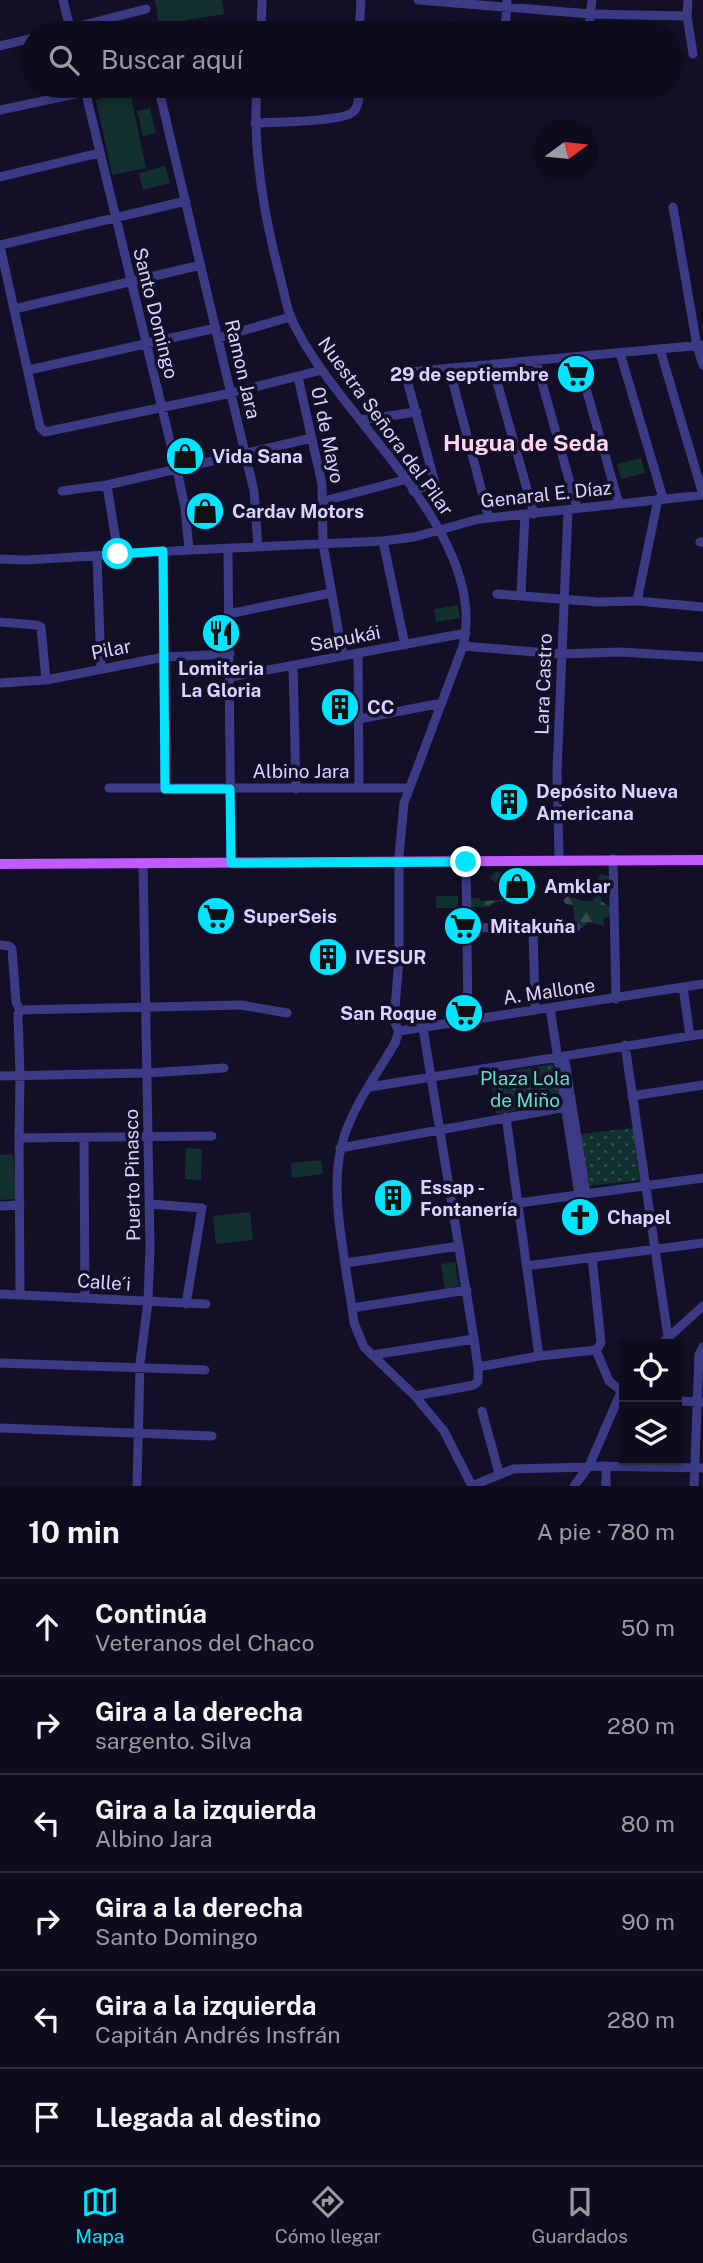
<!DOCTYPE html>
<html lang="es">
<head>
<meta charset="utf-8">
<style>
  body { margin:0; font-family:"Public Sans",sans-serif; background:#1c1929; color:#f1f3f6 }
  .controls { position:absolute; right:21px; bottom:21px; display:grid; overflow:hidden; border-radius:0px; box-shadow:0 4px 10px #0003 }
  .controls button { width:63px; height:63px; display:grid; place-items:center; padding:0; border:0; border-bottom:2px solid #2e2b3b; background:#0e0b1c; color:#f1f3f6; font:35px sans-serif }
  .compass { position:absolute; left:535px; top:119px; width:63px; height:63px; border-radius:50%; background:#0e0b1c; box-shadow:0 4px 10px #0003; rotate:75deg }
  .stop { position:absolute; width:21px; height:21px; margin:-16px; border:5px solid #00e5ff; border-radius:50%; background:#fff }
  .stop.end { background:#00e5ff; border-color:#fff; box-shadow:0 2px 7px #0008 }
  .list { margin:0; padding:0; list-style:none }
  h2 { display:flex; justify-content:space-between; align-items:center; height:91px; margin:0; padding:0 28px; font-size:30px }
  h2 small { font-size:23px; font-weight:400; color:#9b9ba3 }
  .list li { display:grid; grid-template-columns:46px 1fr auto; gap:21px; align-items:center; box-sizing:border-box; height:98px; padding:0 28px; border-top:2px solid #2e2b3b }
  .list b { display:block; font-size:26px; white-space:nowrap }
  .list p { margin:0; font-size:23px; white-space:nowrap; color:#9b9ba3 }
  .list em { font-size:23px; font-style:normal; color:#9b9ba3 }
  .icon { flex:none; width:38px; height:38px; fill:none; stroke:currentColor; stroke-width:2; stroke-linecap:round; stroke-linejoin:round }
  .map { position:relative; flex:none; width:703px; height:1486px; overflow:hidden }
  .search { position:absolute; background:#0e0b1c; box-shadow:0 4px 10px #0003; left:21px; right:21px; top:21px; height:77px; display:flex; align-items:center; gap:18px; box-sizing:border-box; padding:0 24px; border-radius:38px; color:#9b9ba3; font-size:26px }
  .sheet { height:679px; background:#0e0b1c }
  nav { display:flex; justify-content:space-around; align-items:center; box-sizing:border-box; height:98px; border-top:2px solid #2e2b3b; background:#0e0b1c; font-size:19px; color:#9b9ba3 }
  nav a { display:grid; justify-items:center; gap:4px }
  nav .on { color:#00e5ff }
  .map>svg:first-child { display:block }
</style>
</head>
<body>
<div class="map">
<svg width="703" height="1486" viewBox="0 0 703 1486">
  <defs>
    <pattern id="forest-firs" width="22" height="20" patternUnits="userSpaceOnUse" patternTransform="scale(1.75)"><rect width="22" height="20" fill="#12302f"/><path d="M5 1l3.5 6h-7zM16 11l3.5 6h-7z" fill="#344d4e"/></pattern>
    <pattern id="park-dots" width="8" height="8" patternUnits="userSpaceOnUse" patternTransform="scale(1.75)"><rect width="8" height="8" fill="#12302f"/><path d="M2 2h.1M6 6h.1" fill="none" stroke="#344d4e" stroke-width="1.8" stroke-linecap="round"/></pattern>
  </defs>
  <rect width="100%" height="100%" fill="#130f26"/>
  <path fill="url(#forest-firs)" d="M455,20L459,23L460,29L464,25L468,24L474,29V33H440L439,28L448,26Z
    M496,871L504,874L506,901L492,903L490,907H472L477,911L478,918L483,921V927L470,925L471,907L468,902L470,898H479L481,901L501,900V886L490,878Z
    M602,874L614,879L612,895L608,897L601,893V901L613,909V916L603,918L604,926L589,922L582,928H578L575,925L573,905L566,904L563,900L568,896L582,901H593L599,891L596,889L598,877Z"/>
  <path fill="url(#park-dots)" d="M553,1064L560,1103L496,1114L490,1075Z
    M633,1128L640,1180L589,1186L581,1134Z"/>
  <path fill="#12302f" d="M155,0H222L224,14L159,25Z
    M524,23L550,26L549,33H523Z
    M559,23L579,24L578,33H558Z
    M130,92L146,168L112,175L96,100Z
    M150,108L156,133L143,136L137,111Z
    M165,166L170,183L143,190L139,173Z
    M641,458L645,473L621,479L617,464Z
    M458,605L460,618L436,622L434,609Z
    M436,896H458V908H436Z
    M542,1066L544,1077L514,1082L513,1071Z
    M186,1148L202,1149L201,1180L185,1179Z
    M13,1154L16,1199L0,1200V1155Z
    M321,1160L323,1174L292,1178L291,1163Z
    M250,1212L253,1240L216,1244L213,1216Z
    M455,1262L459,1286L445,1289L441,1264Z"/>
  <g fill="none" stroke-linecap="round" stroke-linejoin="round">
    <path stroke="#3d3a85" stroke-width="9" d="M63,0L71,32
      M418,0L591,14L687,16
      M688,0L687,16L693,54
      M52,33L146,9
      M261,33L262,0
      M359,33L361,0
      M505,33L507,0
      M588,33L592,0
      M0,46L33,38
      M84,86L177,470L185,508L189,550
      M158,86L254,491L258,547
      M257,86C252,151 264,217 281,280C285,297 288,315 297,330C343,421 490,536 463,646L404,803L399,856V958L394,1021L399,1031L395,1043C376,1076 349,1111 341,1148C329,1197 348,1273 354,1323L364,1347L415,1396L444,1431L472,1486
      M0,110L113,86
      M255,123C272,122 342,122 353,112C360,106 359,94 359,86
      M0,177L99,153
      M673,207L697,346L703,365
      M0,245L186,201
      M0,246L40,427L45,432L231,393L322,370
      M14,309L201,265
      M218,338L290,317
      M660,349L703,495
      M620,353L663,498
      M577,357L619,504
      M536,361L577,508
      M492,364L534,514
      M449,368L489,518
      M29,370L216,328
      M298,377L322,484L323,544L343,656
      M360,420L417,412
      M107,485L118,554
      M62,491L107,485L312,438
      M413,491L435,483L407,380L408,372L703,345
      M324,501L404,480
      M383,541L405,645
      M700,542H703
      M228,548L231,863
      M163,551L165,789
      M97,556L101,669
      M0,559L25,560L189,550L383,541L414,537L479,519L703,495
      M497,594L598,602L637,601L703,607
      M521,595L525,515
      M637,601L658,499
      M228,614L331,593
      M0,622L36,625L41,627L46,680
      M463,646L560,654L620,652L703,657
      M358,653L359,788
      M293,666L296,789
      M230,677L466,633
      M0,683L46,680L164,657L230,654
      M359,719L442,703
      M109,788H409
      M613,859L616,999
      M559,860L557,771L568,510
      M466,862L468,1020
      M467,928L576,927
      M533,928L535,1010
      M0,945L9,946L12,949L16,1002L20,1010L18,1015L20,1076L19,1138L212,1136
      M683,987L690,1036
      M550,1008L579,1195
      M20,1010L241,1005L287,1013
      M399,1031L703,984
      M625,1045L668,1337
      M565,1061L586,1194
      M0,1076L148,1073L224,1068
      M369,1087L703,1034
      M632,1096L703,1085
      M506,1117L539,1356
      M19,1138L20,1295
      M84,1138L85,1298
      M340,1148L572,1106
      M150,1204L202,1208L186,1304
      M0,1206L20,1205
      M455,1215L519,1203L703,1178
      M592,1257L601,1343L596,1350L609,1381L624,1393
      M346,1263L459,1246
      M526,1266L703,1243
      M0,1294L206,1304
      M352,1308L467,1290
      M661,1344L703,1306
      M372,1355L474,1339
      M0,1363L205,1370
      M478,1367L539,1356L596,1350
      M415,1396L474,1385L478,1381V1367L474,1339L423,1028
      M677,1401L703,1402
      M482,1411L499,1473
      M0,1428L212,1436
      M589,1466L703,1468
      M137,1486L140,1363L148,1302L150,1247L143,863
      M472,1486L513,1469L588,1467
      M574,1486L589,1466L624,1385
      M606,1486V1466
      M694,1486L699,1355L703,1347"/>
    <path stroke="#c25bff" stroke-width="10" d="M0,864L703,860"/>
  </g>
  <g fill="none" stroke-linecap="round" stroke-linejoin="round">
    <path stroke="#00e5ff" stroke-width="9" d="M118,554L163,551L165,789H230L231,863L466,862"/>
  </g>
  <defs>
    <g id="supermarket-disc" transform="scale(2.0125)"><circle r="9.5" fill="#00e5ff" stroke="#130f26"/><path d="M-6-5.5h2.5l.6 2H6L4.5 2H-2.5L-4.4-4H-6ZM-1.5 3.2a1.3 1.3 0 1 0 .1 0ZM3 3.2a1.3 1.3 0 1 0 .1 0Z" fill="#111"/></g>
    <g id="shop-disc" transform="scale(2.0125)"><circle r="9.5" fill="#00e5ff" stroke="#130f26"/><path d="M-5-2.5h2.3a2.7 3.5 0 0 1 5.4 0H5L5.5 6h-11ZM-1.5-2.5h3a1.5 2.3 0 0 0-3 0Z" fill="#111"/></g>
    <g id="restaurant-disc" transform="scale(2.0125)"><circle r="9.5" fill="#00e5ff" stroke="#130f26"/><path d="M-5-6h1v4h1v-4h1v4h1v-4h1v5L-1.5 .5V6h-2V.5L-5-1ZM5-6V6H3V1.5H1.5Q1.5-4 5-6Z" fill="#111"/></g>
    <g id="building-disc" transform="scale(2.0125)"><circle r="9.5" fill="#00e5ff" stroke="#130f26"/><path d="M-4-6H4V6H1V3H-1V6H-4ZM-2.5-4.3h1.7v1.8h-1.7ZM.8-4.3h1.7v1.8H.8ZM-2.5-1h1.7V.8h-1.7ZM.8-1h1.7V.8H.8Z" fill="#111"/></g>
    <g id="church-disc" transform="scale(2.0125)"><circle r="9.5" fill="#00e5ff" stroke="#130f26"/><path d="M-1.2-6h2.4v3.5h3.3v2.4h-3.3V6h-2.4V-.1h-3.3v-2.4h3.3Z" fill="#111"/></g>
  </defs>
  <g fill-rule="evenodd">
    <use href="#supermarket-disc" x="576" y="374"/>
    <use href="#shop-disc" x="185" y="456"/>
    <use href="#shop-disc" x="205" y="511"/>
    <use href="#restaurant-disc" x="221" y="633"/>
    <use href="#building-disc" x="340" y="707"/>
    <use href="#building-disc" x="509" y="802"/>
    <use href="#shop-disc" x="517" y="886"/>
    <use href="#supermarket-disc" x="216" y="916"/>
    <use href="#supermarket-disc" x="463" y="926"/>
    <use href="#building-disc" x="328" y="957"/>
    <use href="#supermarket-disc" x="464" y="1013"/>
    <use href="#building-disc" x="393" y="1198"/>
    <use href="#church-disc" x="580" y="1217"/>
  </g>
  <g text-anchor="middle" dominant-baseline="central" stroke-width="7" stroke-linejoin="round" paint-order="stroke">
    <g font-size="19" fill="#d9d4ff" stroke="#130f26">
      <text transform="translate(156 313) rotate(76)">Santo Domingo</text>
      <text transform="translate(243 369) rotate(77)">Ramon Jara</text>
      <text transform="translate(386 426) rotate(54)">Nuestra Señora del Pilar</text>
      <text transform="translate(328 435) rotate(78)">01 de Mayo</text>
      <text transform="translate(546 494) rotate(-6)">Genaral E. Díaz</text>
      <text transform="translate(345 638) rotate(-11)">Sapukái</text>
      <text transform="translate(111 649) rotate(-11)">Pilar</text>
      <text transform="translate(543 684) rotate(-88)">Lara Castro</text>
      <text x="301" y="771">Albino Jara</text>
      <text transform="translate(549 991) rotate(-8)">A. Mallone</text>
      <text transform="translate(132 1175) rotate(-91)">Puerto Pinasco</text>
      <text transform="translate(104 1282) rotate(4)">Calle´i</text>
    </g>
    <g font-size="19" font-weight="bold" fill="#d9d4ff" stroke="#130f26" text-anchor="start">
      <text x="549" y="374" text-anchor="end">29 de septiembre</text>
      <text x="212" y="456">Vida Sana</text>
      <text x="232" y="511">Cardav Motors</text>
      <text x="221" y="668" text-anchor="middle">Lomiteria<tspan x="221" dy="22">La Gloria</tspan></text>
      <text x="367" y="707">CC</text>
      <text x="536" y="791">Depósito Nueva<tspan x="536" dy="22">Americana</tspan></text>
      <text x="544" y="886">Amklar</text>
      <text x="243" y="916">SuperSeis</text>
      <text x="490" y="926">Mitakuña</text>
      <text x="355" y="957">IVESUR</text>
      <text x="437" y="1013" text-anchor="end">San Roque</text>
      <text x="420" y="1187">Essap -<tspan x="420" dy="22">Fontanería</tspan></text>
      <text x="607" y="1217">Chapel</text>
    </g>
    <g font-size="19" fill="#5fe0c0" stroke="#130f26">
      <text x="525" y="1078">Plaza Lola<tspan x="525" dy="22">de Miño</tspan></text>
    </g>
    <g font-size="23" font-weight="bold" fill="#ffd6f0" stroke="#130f26">
      <text x="526" y="442">Hugua de Seda</text>
    </g>
  </g>
</svg>
<div class="controls">
<button><svg class="icon" aria-label="locate" viewBox="0 0 24 24"><circle cx="12" cy="12" r="6"/><path d="M12 2v4M12 18v4M2 12h4M18 12h4"/></svg></button>
<button><svg class="icon" aria-label="layers" viewBox="0 0 24 24"><path d="M12 4l9 5-9 5-9-5zM3 14l9 5 9-5"/></svg></button>
</div>
<svg class="compass" viewBox="-18 -18 36 36"><path d="M0-13l5 13h-10z" fill="#e53935"/><path d="M0 13l5-13h-10z" fill="#9b9ba3"/></svg>
<div class="stop" style="left:118px;top:554px"></div>
<div class="stop end" style="left:466px;top:862px"></div>
<div class="search"><svg class="icon" aria-label="search" viewBox="0 0 24 24"><circle cx="10" cy="10" r="6"/><path d="M15 15l6 6"/></svg>Buscar aquí</div>
</div>
<section class="sheet">
<h2>10 min<small>A pie · 780 m</small></h2>
<ul class="list">
<li><svg class="icon" aria-label="ahead" viewBox="0 0 24 24"><path d="M12 20V5M6 11l6-6 6 6"/></svg><div><b>Continúa</b><p>Veteranos del Chaco</p></div><em>50 m</em></li>
<li><svg class="icon" aria-label="right" viewBox="0 0 24 24"><path d="M7 20v-9h11M14 6l5 5-5 5"/></svg><div><b>Gira a la derecha</b><p>sargento. Silva</p></div><em>280 m</em></li>
<li><svg class="icon" aria-label="left" viewBox="0 0 24 24"><path d="M17 20v-9H6M10 6l-5 5 5 5"/></svg><div><b>Gira a la izquierda</b><p>Albino Jara</p></div><em>80 m</em></li>
<li><svg class="icon" aria-label="right" viewBox="0 0 24 24"><path d="M7 20v-9h11M14 6l5 5-5 5"/></svg><div><b>Gira a la derecha</b><p>Santo Domingo</p></div><em>90 m</em></li>
<li><svg class="icon" aria-label="left" viewBox="0 0 24 24"><path d="M17 20v-9H6M10 6l-5 5 5 5"/></svg><div><b>Gira a la izquierda</b><p>Capitán Andrés Insfrán</p></div><em>280 m</em></li>
<li><svg class="icon" aria-label="arrive" viewBox="0 0 24 24"><path d="M6 21V4h12l-3 4 3 4H6"/></svg><div><b>Llegada al destino</b></div></li>
</ul>
</section>
<nav>
<a class="on"><svg class="icon" aria-label="map" viewBox="0 0 24 24"><path d="M3 6l6-2 6 2 6-2v14l-6 2-6-2-6 2zM9 4v14M15 6v14"/></svg>Mapa</a>
<a><svg class="icon" aria-label="directions" viewBox="0 0 24 24"><path d="M12 3l9 9-9 9-9-9zM9 14v-3h6M13 9l2 2-2 2"/></svg>Cómo llegar</a>
<a><svg class="icon" aria-label="saved" viewBox="0 0 24 24"><path d="M7 4h10v16l-5-4-5 4z"/></svg>Guardados</a>
</nav>
</body>
</html>
